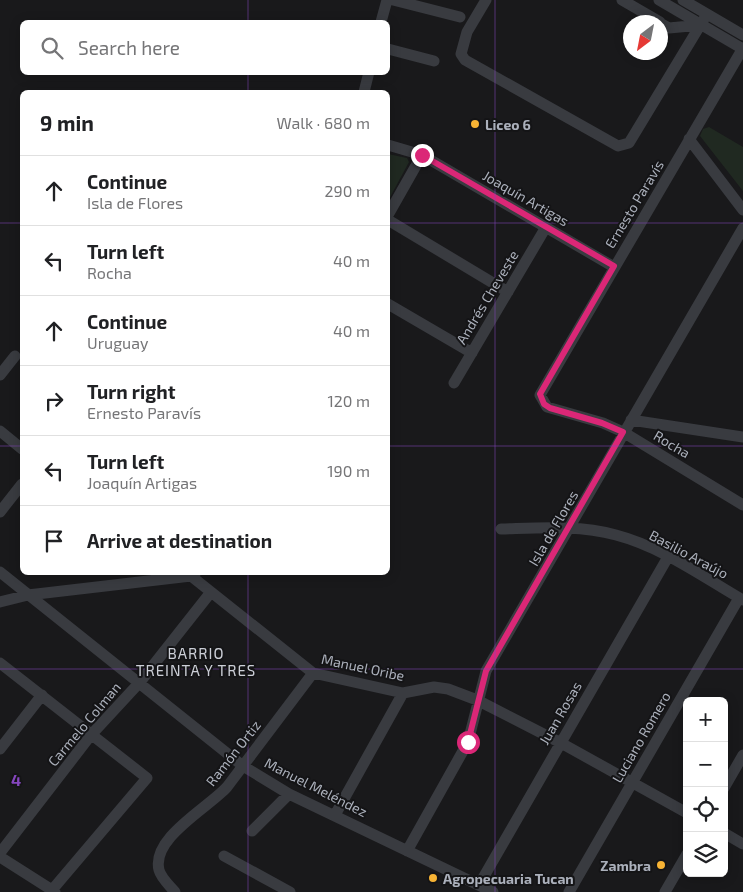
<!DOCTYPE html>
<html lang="en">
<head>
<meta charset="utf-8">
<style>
  body { margin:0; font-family:"Exo 2",sans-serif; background:#f6f6f6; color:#202124 }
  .controls { position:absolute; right:15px; bottom:15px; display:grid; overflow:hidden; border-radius:8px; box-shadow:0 2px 12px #0003 }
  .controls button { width:45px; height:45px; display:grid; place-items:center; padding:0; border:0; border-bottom:1px solid #e0e0e0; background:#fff; color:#202124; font:25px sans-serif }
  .compass { position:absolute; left:623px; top:15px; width:45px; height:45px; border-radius:50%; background:#fff; box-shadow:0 2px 12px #0003; rotate:212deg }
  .stop { position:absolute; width:15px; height:15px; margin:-11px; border:4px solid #db2777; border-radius:50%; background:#fff }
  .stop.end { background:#db2777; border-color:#fff; box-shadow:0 1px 5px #0008 }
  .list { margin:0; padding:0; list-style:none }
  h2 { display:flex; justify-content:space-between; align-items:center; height:65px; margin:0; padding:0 20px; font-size:21px }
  h2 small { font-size:16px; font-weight:400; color:#757577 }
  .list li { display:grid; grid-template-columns:32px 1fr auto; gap:15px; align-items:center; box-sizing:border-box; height:70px; padding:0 20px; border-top:1px solid #e0e0e0 }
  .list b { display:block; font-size:19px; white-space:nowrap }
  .list p { margin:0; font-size:16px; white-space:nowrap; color:#757577 }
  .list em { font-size:16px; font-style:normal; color:#757577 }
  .icon { flex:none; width:28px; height:28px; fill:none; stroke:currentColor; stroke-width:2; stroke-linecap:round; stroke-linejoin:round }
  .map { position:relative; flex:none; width:743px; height:892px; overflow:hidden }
  .search { position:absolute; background:#fff; box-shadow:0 2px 12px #0003; left:20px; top:20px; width:370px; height:55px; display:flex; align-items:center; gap:12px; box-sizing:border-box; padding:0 18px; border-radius:8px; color:#757577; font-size:19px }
  .panel { position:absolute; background:#fff; box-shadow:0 2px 12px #0003; left:20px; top:90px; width:370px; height:485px; border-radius:8px }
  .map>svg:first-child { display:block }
</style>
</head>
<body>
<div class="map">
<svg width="743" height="892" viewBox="0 0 743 892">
  <rect width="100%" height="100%" fill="#19191b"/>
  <path fill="#202921" d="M709,127L743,147V191L700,136L703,129Z
    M388,154L407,158L409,162L388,201Z"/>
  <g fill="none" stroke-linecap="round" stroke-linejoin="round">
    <path stroke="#393b40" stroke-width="11" d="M393,0L460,17
      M486,0L467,32L461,54L465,60L618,146L629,143L707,14
      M622,0L660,22
      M659,0L743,49
      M683,0L743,35
      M381,22L387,0
      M660,23L669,28L701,25
      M743,48L540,395L547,407L603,423L623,432L743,505
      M388,49L434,61
      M364,92L369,72
      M689,139L743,210
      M388,145L422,155L614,267
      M388,215L422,155
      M388,220L508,292
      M388,304L472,353
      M0,375L15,356
      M454,383L546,227
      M631,420L743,437
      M0,431L22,449
      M0,512L22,484
      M501,529C539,528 579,525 616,535C662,547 703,577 743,600
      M0,572L243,766L289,794L493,892
      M186,572L313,673L403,693L434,687L448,689L477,700L561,743L687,813
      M0,602L28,595L191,576L195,574
      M0,663L147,778L52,890
      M0,749L42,695
      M724,788L743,755
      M335,815L403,693
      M252,831L289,794
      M724,833L743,844
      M407,851L468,742L486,671L743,228
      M0,853L91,735L140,682L211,592
      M224,856L290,892
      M0,857L55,892
      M479,885L668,557
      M175,892C170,886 161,878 159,870C151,838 208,808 227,787L313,673
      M569,892L739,598
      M665,892L687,854"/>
  </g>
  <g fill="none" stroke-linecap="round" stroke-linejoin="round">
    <path stroke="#db2777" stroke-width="6" d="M422,155L614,266L540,394L544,404L550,408L602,423L623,432L486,671L468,742"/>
  </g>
  <path fill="none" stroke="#8546be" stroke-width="1" stroke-opacity="0.55" d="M248,0V22M495,0V892M248,72V92M0,223H22M388,223H743M0,446H22M388,446H743M248,572V892M0,669H743"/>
  <g fill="#f7b334" stroke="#141416" stroke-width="2">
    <circle cx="475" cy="124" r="5"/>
    <circle cx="661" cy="865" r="5"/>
    <circle cx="433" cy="878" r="5"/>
  </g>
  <g text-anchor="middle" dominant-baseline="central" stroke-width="4" stroke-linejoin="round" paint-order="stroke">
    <g font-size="14" font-weight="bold" fill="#abb0bb" stroke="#141416" text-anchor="start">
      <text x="485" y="124">Liceo 6</text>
      <text x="651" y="865" text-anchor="end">Zambra</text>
      <text x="443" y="878">Agropecuaria Tucan</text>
    </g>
    <g font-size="14" fill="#abb0bb" stroke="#141416">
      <text transform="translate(526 198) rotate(30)">Joaquín Artigas</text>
      <text transform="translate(634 204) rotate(-59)">Ernesto Paravís</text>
      <text transform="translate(487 297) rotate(-59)">Andrés Cheveste</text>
      <text transform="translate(672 444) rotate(31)">Rocha</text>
      <text transform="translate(553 528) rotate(-60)">Isla de Flores</text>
      <text transform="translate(689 554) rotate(28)">Basilio Araújo</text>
      <text transform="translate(363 667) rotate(12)">Manuel Oribe</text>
      <text transform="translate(560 713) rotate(-60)">Juan Rosas</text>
      <text transform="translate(84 724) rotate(-50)">Carmelo Colman</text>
      <text transform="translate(641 737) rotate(-60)">Luciano Romero</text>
      <text transform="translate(233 753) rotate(-52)">Ramón Ortiz</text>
      <text transform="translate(316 787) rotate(27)">Manuel Meléndez</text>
    </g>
    <g font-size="15" letter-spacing="1" fill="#cccfd7" stroke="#141416">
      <text x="196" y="653">BARRIO<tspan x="196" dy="17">TREINTA Y TRES</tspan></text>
    </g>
  </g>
  <g font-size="16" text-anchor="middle" font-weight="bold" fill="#8546be" stroke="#141416" stroke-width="4" stroke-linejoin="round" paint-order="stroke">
    <text x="16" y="786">4</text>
  </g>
</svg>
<div class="controls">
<button>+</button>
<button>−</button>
<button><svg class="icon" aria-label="locate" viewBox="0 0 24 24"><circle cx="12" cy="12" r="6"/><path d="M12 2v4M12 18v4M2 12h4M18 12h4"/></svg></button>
<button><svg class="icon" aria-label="layers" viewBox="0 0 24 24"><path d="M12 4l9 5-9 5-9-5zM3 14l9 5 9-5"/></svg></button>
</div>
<svg class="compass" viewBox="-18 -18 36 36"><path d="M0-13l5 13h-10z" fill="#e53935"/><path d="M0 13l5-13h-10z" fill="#757577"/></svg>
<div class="stop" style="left:468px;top:742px"></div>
<div class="stop end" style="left:422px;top:155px"></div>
<div class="search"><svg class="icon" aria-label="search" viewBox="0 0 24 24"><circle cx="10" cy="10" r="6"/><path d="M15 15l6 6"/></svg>Search here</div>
<section class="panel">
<h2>9 min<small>Walk · 680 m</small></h2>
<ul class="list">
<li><svg class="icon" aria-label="ahead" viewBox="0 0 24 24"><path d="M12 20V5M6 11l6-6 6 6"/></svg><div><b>Continue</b><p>Isla de Flores</p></div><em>290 m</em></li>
<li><svg class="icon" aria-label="left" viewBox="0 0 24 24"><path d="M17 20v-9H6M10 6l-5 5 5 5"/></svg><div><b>Turn left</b><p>Rocha</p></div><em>40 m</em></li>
<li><svg class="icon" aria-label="ahead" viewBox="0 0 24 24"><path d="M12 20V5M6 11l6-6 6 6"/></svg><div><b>Continue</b><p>Uruguay</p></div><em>40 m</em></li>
<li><svg class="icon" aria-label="right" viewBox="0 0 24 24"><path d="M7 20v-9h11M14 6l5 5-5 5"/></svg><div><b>Turn right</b><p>Ernesto Paravís</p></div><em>120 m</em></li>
<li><svg class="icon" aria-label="left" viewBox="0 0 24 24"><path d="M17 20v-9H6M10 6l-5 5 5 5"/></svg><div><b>Turn left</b><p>Joaquín Artigas</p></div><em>190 m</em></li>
<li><svg class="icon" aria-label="arrive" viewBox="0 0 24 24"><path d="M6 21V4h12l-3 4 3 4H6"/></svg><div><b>Arrive at destination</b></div></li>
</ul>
</section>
</div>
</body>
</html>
